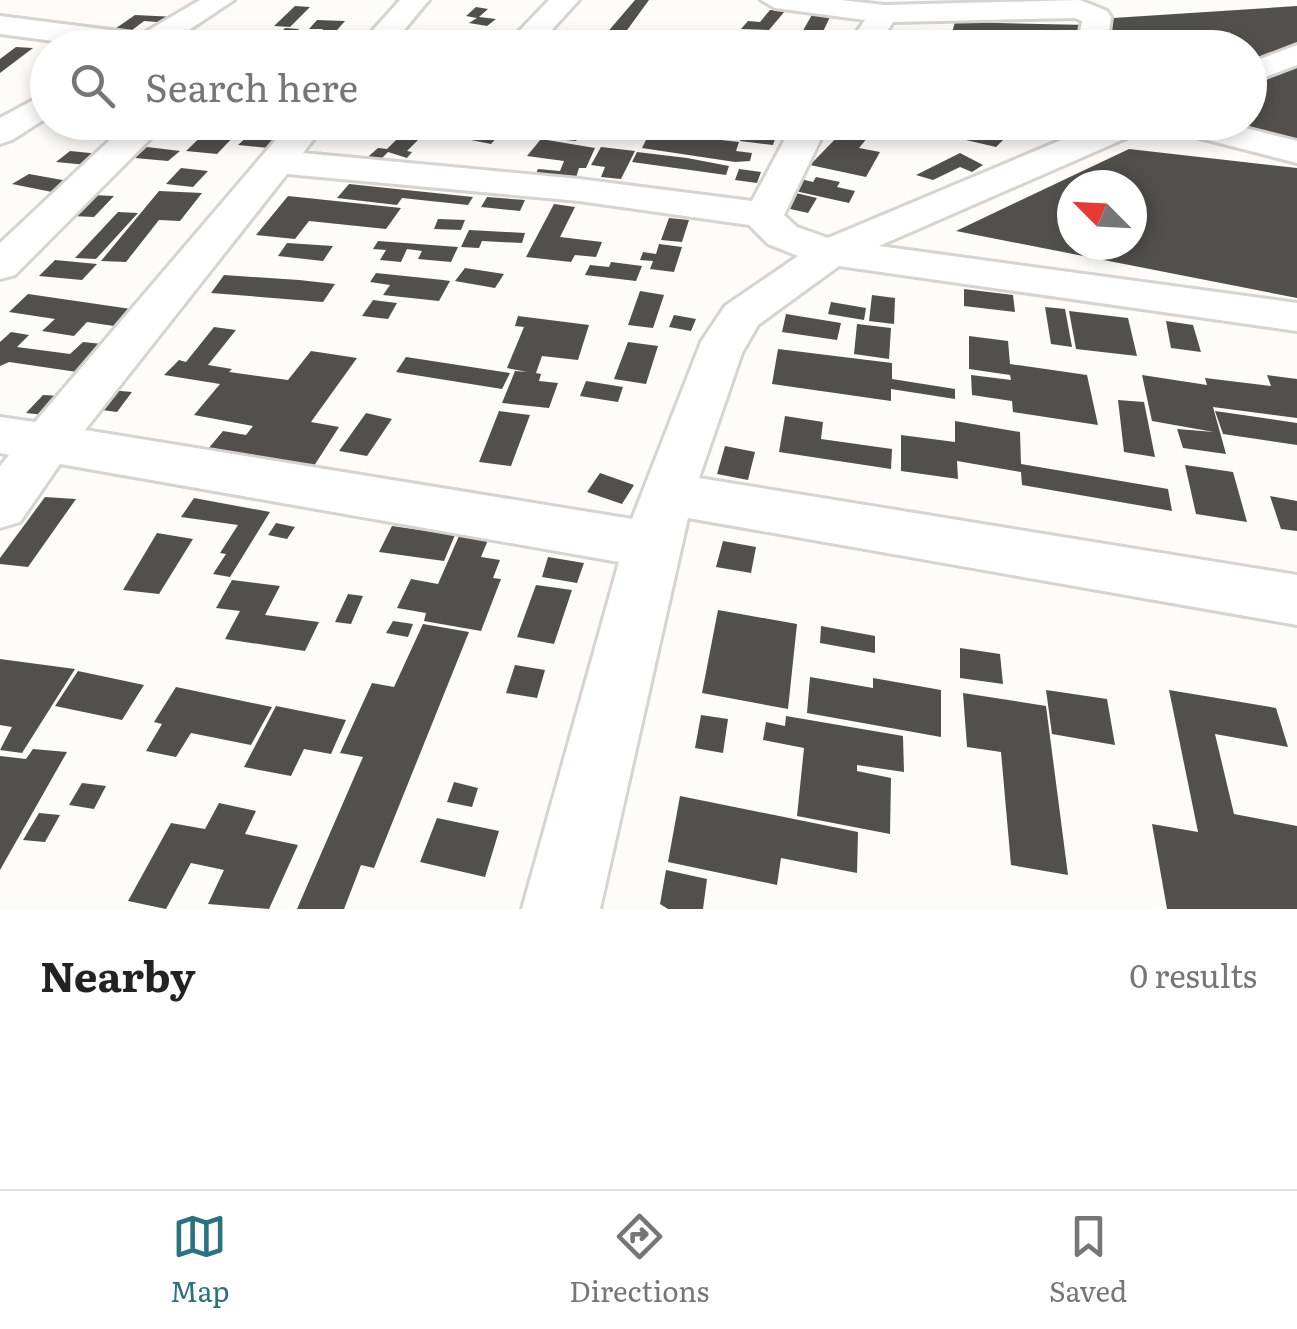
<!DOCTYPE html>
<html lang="en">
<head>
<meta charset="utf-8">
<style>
  body { margin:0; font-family:Literata,serif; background:#f6f6f6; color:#222 }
  .compass { position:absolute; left:1057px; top:170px; width:90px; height:90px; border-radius:50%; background:#fff; box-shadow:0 5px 15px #0003; rotate:294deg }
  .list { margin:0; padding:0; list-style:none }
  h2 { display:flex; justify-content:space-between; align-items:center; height:130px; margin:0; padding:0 40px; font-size:42px }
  h2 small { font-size:32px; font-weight:400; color:#767676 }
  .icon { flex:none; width:55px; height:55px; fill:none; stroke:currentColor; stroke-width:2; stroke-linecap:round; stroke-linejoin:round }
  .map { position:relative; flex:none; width:1297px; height:909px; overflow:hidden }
  .search { position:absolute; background:#fff; box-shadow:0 5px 15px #0003; left:30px; right:30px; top:30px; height:110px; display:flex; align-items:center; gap:25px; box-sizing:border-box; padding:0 35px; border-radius:55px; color:#767676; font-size:38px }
  .sheet { height:280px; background:#fff }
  nav { display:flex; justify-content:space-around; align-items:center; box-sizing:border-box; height:140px; border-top:2px solid #e0e0e0; background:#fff; font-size:28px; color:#767676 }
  nav a { display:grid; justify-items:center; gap:5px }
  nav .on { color:#2a727d }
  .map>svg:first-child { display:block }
</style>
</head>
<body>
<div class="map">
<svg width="1297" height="909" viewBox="0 0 1297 909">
  <rect width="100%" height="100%" fill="#fefbf9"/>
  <path fill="#524f4d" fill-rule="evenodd" d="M635,0H649L614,48L545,38L554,30L605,35Z
    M295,6L310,7L290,27L274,26Z
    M1297,6V45L1250,64V48H1109L1113,18Z
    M476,7L488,9L479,17L496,19L487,26L469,23L477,18L466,16Z
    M770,10L785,11L769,30L741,29L748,21L760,22Z
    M813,13L831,15L815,48H794L795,45L761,39L769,30L801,34Z
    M135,15L176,17L169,23L144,21L127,34L109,33Z
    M317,20L345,21L331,37H317L323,29H309Z
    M955,22L1087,25L1080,48H949L913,40L919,30L951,36Z
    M285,28L299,29L282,48H267Z
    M16,47L33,48L0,73V59Z
    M1297,60V147L1205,122H1250V84Z
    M347,122H367L357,133L328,134L335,126L343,127Z
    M414,122H436L407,151L412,152L407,158L388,152L375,165L361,163L378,148L387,149Z
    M524,122H544L533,140L514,138Z
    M565,122H586L584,126L601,128L597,136L581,134L576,141L555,139Z
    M889,122H924L1006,137L996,147Z
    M210,128L239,131L217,154L186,151Z
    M469,131L498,136L491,144L461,138Z
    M650,132L739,142L736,151L752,153L750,161L735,162L642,148Z
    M744,132L776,136L773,145L740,141Z
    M842,132L868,137L859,148L880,152L866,177L810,165Z
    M249,135L278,138L268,148L238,145Z
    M541,139L595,148L586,168H579L574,184L533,180L538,169L560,171L564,161L527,156Z
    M147,147L180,151L168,161L135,158Z
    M601,147L635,151L621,179L601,177L605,167L591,165Z
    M1129,149L1297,168V298L956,231ZM1072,185H1132V245H1072Z
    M70,151L100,154L87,165L56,162Z
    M637,152L687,158L729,166L726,175L632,162Z
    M960,153L983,165L972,172L960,167L933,180L916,175Z
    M181,168L208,171L193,187L166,184Z
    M739,169L761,172L757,183L735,180Z
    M29,174L68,181L52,192L12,184Z
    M816,177L840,182L837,187L855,191L849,203L795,191L801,179L813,182Z
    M349,184L473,197L468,205L402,198L397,205L337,198Z
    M159,191L202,193L180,221L159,220L126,262L101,261Z
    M796,193L817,198L808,213L786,208Z
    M93,195L114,196L94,217L72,216Z
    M288,196L326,200L401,208L386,229L309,221L295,239L256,235Z
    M487,197L525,200L520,211L481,207Z
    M554,204L575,207L560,237L602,242L596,257L575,255L571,262L526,257Z
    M118,212L138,213L96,259L75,258Z
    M669,218L689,220L682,242L661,240Z
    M438,219L465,220L461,230L434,229Z
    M469,230L525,233L522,243L482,241L479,248L461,247Z
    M378,241L458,247L451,262L418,259L422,251L407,249L401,262L380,260L386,250L373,249Z
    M287,243L333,246L323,261L278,256Z
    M659,244L682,247L674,272L650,269L653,261L640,260L643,252L656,254Z
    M55,260L97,264L82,280L39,276Z
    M611,262L642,266L636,281L585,275L590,265L609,267Z
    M465,268L504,274L495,288L455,281Z
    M376,273L443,280L450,281L439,301L383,295L390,285L370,282Z
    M224,275L299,280L335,284L323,302L211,293Z
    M964,289L1013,295L1015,312L964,306Z
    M640,291L664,295L653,328L628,325Z
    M28,294L131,309L114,326L87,322L74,336L42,331L55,319L9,312Z
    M872,295L895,298L894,324L869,321Z
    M373,300L397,303L388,319L362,316Z
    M831,302L866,308L864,320L828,314Z
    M1045,307L1065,309L1072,347L1051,344Z
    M1069,311L1128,318L1137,356L1076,349Z
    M786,314L841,323L837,340L782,332Z
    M674,315L696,319L691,331L669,327Z
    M518,316L589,325L578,360L542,356L536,373L541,374L539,381L558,383L549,408L502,403L515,371L527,372L507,368L524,327L515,326Z
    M1166,321L1193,325L1201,352L1171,348Z
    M857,324L891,328L889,359L854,354Z
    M214,327L236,330L208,365L232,369L229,372L288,380L311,351L357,358L311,422L339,427L312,469L208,449L223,431L246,435L253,426L194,415L220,384L164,375L179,360L186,362Z
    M11,332L29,335L17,347L70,354L83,342L102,344L77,372L9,362L0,366V342Z
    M969,336L1008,341L1010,364L1087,375L1098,425L1013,412L1012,401L972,395L971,375L1011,380L1010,375L969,369Z
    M628,342L658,346L646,384L614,379Z
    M778,349L892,363V379L955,389V399L891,389V401L772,384Z
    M406,357L510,373L502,389L396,372Z
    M1142,375L1207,385L1205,378L1271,386L1267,375L1297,379V418L1213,407L1226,454L1183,448L1177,429L1214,432L1152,421Z
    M586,381L623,387L618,402L580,396Z
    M110,390L132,392L117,412L94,409Z
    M43,395L61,396L45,415L26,413Z
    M1118,400L1144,402L1155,457L1124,452Z
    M499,411L530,415L511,466L479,462Z
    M1215,411L1297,423V445L1223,434Z
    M366,413L392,419L367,456L339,451Z
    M785,416L823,422L821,439L892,449L891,469L779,452Z
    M955,421L1020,432L1021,464L1168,489L1172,511L1022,485L1021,472L957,461L958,479L901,471V435L955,442Z
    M725,446L755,452L748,480L717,474Z
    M1185,465L1233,472L1247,522L1196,514Z
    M600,473L634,485L622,504L587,492Z
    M1270,496L1297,501V531L1281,529Z
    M45,497L76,499L28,567L0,564V558Z
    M194,498L270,512L230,577L213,574L226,554L220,553L238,525L181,517Z
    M276,523L295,527L287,539L268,535Z
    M392,526L455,535L444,561L379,552Z
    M157,533L193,539L159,594L123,590Z
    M459,536L488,540L481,557L500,560L493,578L501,579L481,631L424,621L426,613L397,608L411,579L438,584Z
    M723,541L756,547L751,573L716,567Z
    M548,557L584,563L577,583L542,577Z
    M232,580L280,586L265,615L319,622L305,651L225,639L240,611L216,608Z
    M536,585L572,590L554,644L517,637Z
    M348,594L363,596L351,624L335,622Z
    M718,610L797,624L788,709L702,693Z
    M393,621L413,624L408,637L386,633Z
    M423,624L469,632L374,868L361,865L344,909H297L363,757L340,753L372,683L394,687Z
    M821,626L875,636V653L820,643Z
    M960,648L1000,654L1003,684L960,678Z
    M0,659L75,669L22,753L0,750L12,727L0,725Z
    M515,665L545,670L537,698L506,693Z
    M78,671L144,685L122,720L55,706Z
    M810,677L873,688V678L941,690V737L807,713Z
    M176,687L272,707L251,745L191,733L176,757L146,751L162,724L154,722Z
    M1046,690L1107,699L1115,745L1052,734Z
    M1169,690L1276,708L1288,747L1215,734L1234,814L1297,826V909H1167L1152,824L1198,832Z
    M963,693L1046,706L1068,875L1011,865L1001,752L967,747Z
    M276,706L346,720L331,754L304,749L291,776L244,767Z
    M701,715L728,719L723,753L695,748Z
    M786,716L903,736L904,772L857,765V771L891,778L890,834L797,816L804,748L763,740L766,722L785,726Z
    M33,749L67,752L0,870V756L26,759Z
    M454,782L478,788L472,807L447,802Z
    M82,783L106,786L94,809L69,805Z
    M680,796L858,832L857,873L781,858L777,885L668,862Z
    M219,803L256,811L245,834L298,845L269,909L208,904L224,870L191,863L166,909L128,901L171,823L205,829Z
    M39,813L60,815L45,842L23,840Z
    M437,818L499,831L485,877L420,862Z
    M666,870L707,879L703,909H668L660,904Z"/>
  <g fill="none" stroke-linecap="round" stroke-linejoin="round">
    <g stroke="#d6d3d0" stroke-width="6">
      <path id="minor" d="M200,0H234L177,38L194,42L198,48H107L0,34V16L142,34Z
        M400,0H429L389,48H357Z
        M549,0H579L535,48H503Z
        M761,0H841L884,5L1080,0L1107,11L1111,17L1107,48H1077L1082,21L1075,18L893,22L877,48H846L865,20L775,8Z
        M1297,45V65L1250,83V63Z
        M48,92V117L12,140L0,144V118Z
        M129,122H167L15,275L0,279V243Z
        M291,122H327L303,153L579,179L752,201L786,137L738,129L733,122H829L784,215L797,227L828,238L1104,122H1152L1147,129L879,246L1297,303V331L839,266L758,325L742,353L699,478L1297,575V625L688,518L600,909H522L619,562L60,464L20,522L0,528V466L9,455L0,453V417L35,422ZM287,174L579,201L749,225L768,244L798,256L725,306L701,342L632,519L85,430Z
        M1160,122H1221L1297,141V163L1165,129Z"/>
    </g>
    <use href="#minor" fill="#fff" fill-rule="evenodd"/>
  </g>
</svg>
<svg class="compass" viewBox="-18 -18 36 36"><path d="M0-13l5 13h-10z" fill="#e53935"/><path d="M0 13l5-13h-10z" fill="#767676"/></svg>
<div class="search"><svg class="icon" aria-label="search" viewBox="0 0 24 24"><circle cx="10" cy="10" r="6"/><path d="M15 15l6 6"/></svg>Search here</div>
</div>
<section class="sheet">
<h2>Nearby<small>0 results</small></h2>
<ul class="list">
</ul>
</section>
<nav>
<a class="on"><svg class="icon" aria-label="map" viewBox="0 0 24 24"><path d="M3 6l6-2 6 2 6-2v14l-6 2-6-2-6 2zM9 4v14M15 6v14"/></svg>Map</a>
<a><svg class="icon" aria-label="directions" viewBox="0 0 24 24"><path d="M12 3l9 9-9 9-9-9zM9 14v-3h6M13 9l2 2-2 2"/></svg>Directions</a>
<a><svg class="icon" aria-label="saved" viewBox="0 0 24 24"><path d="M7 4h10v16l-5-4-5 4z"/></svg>Saved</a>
</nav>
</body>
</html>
